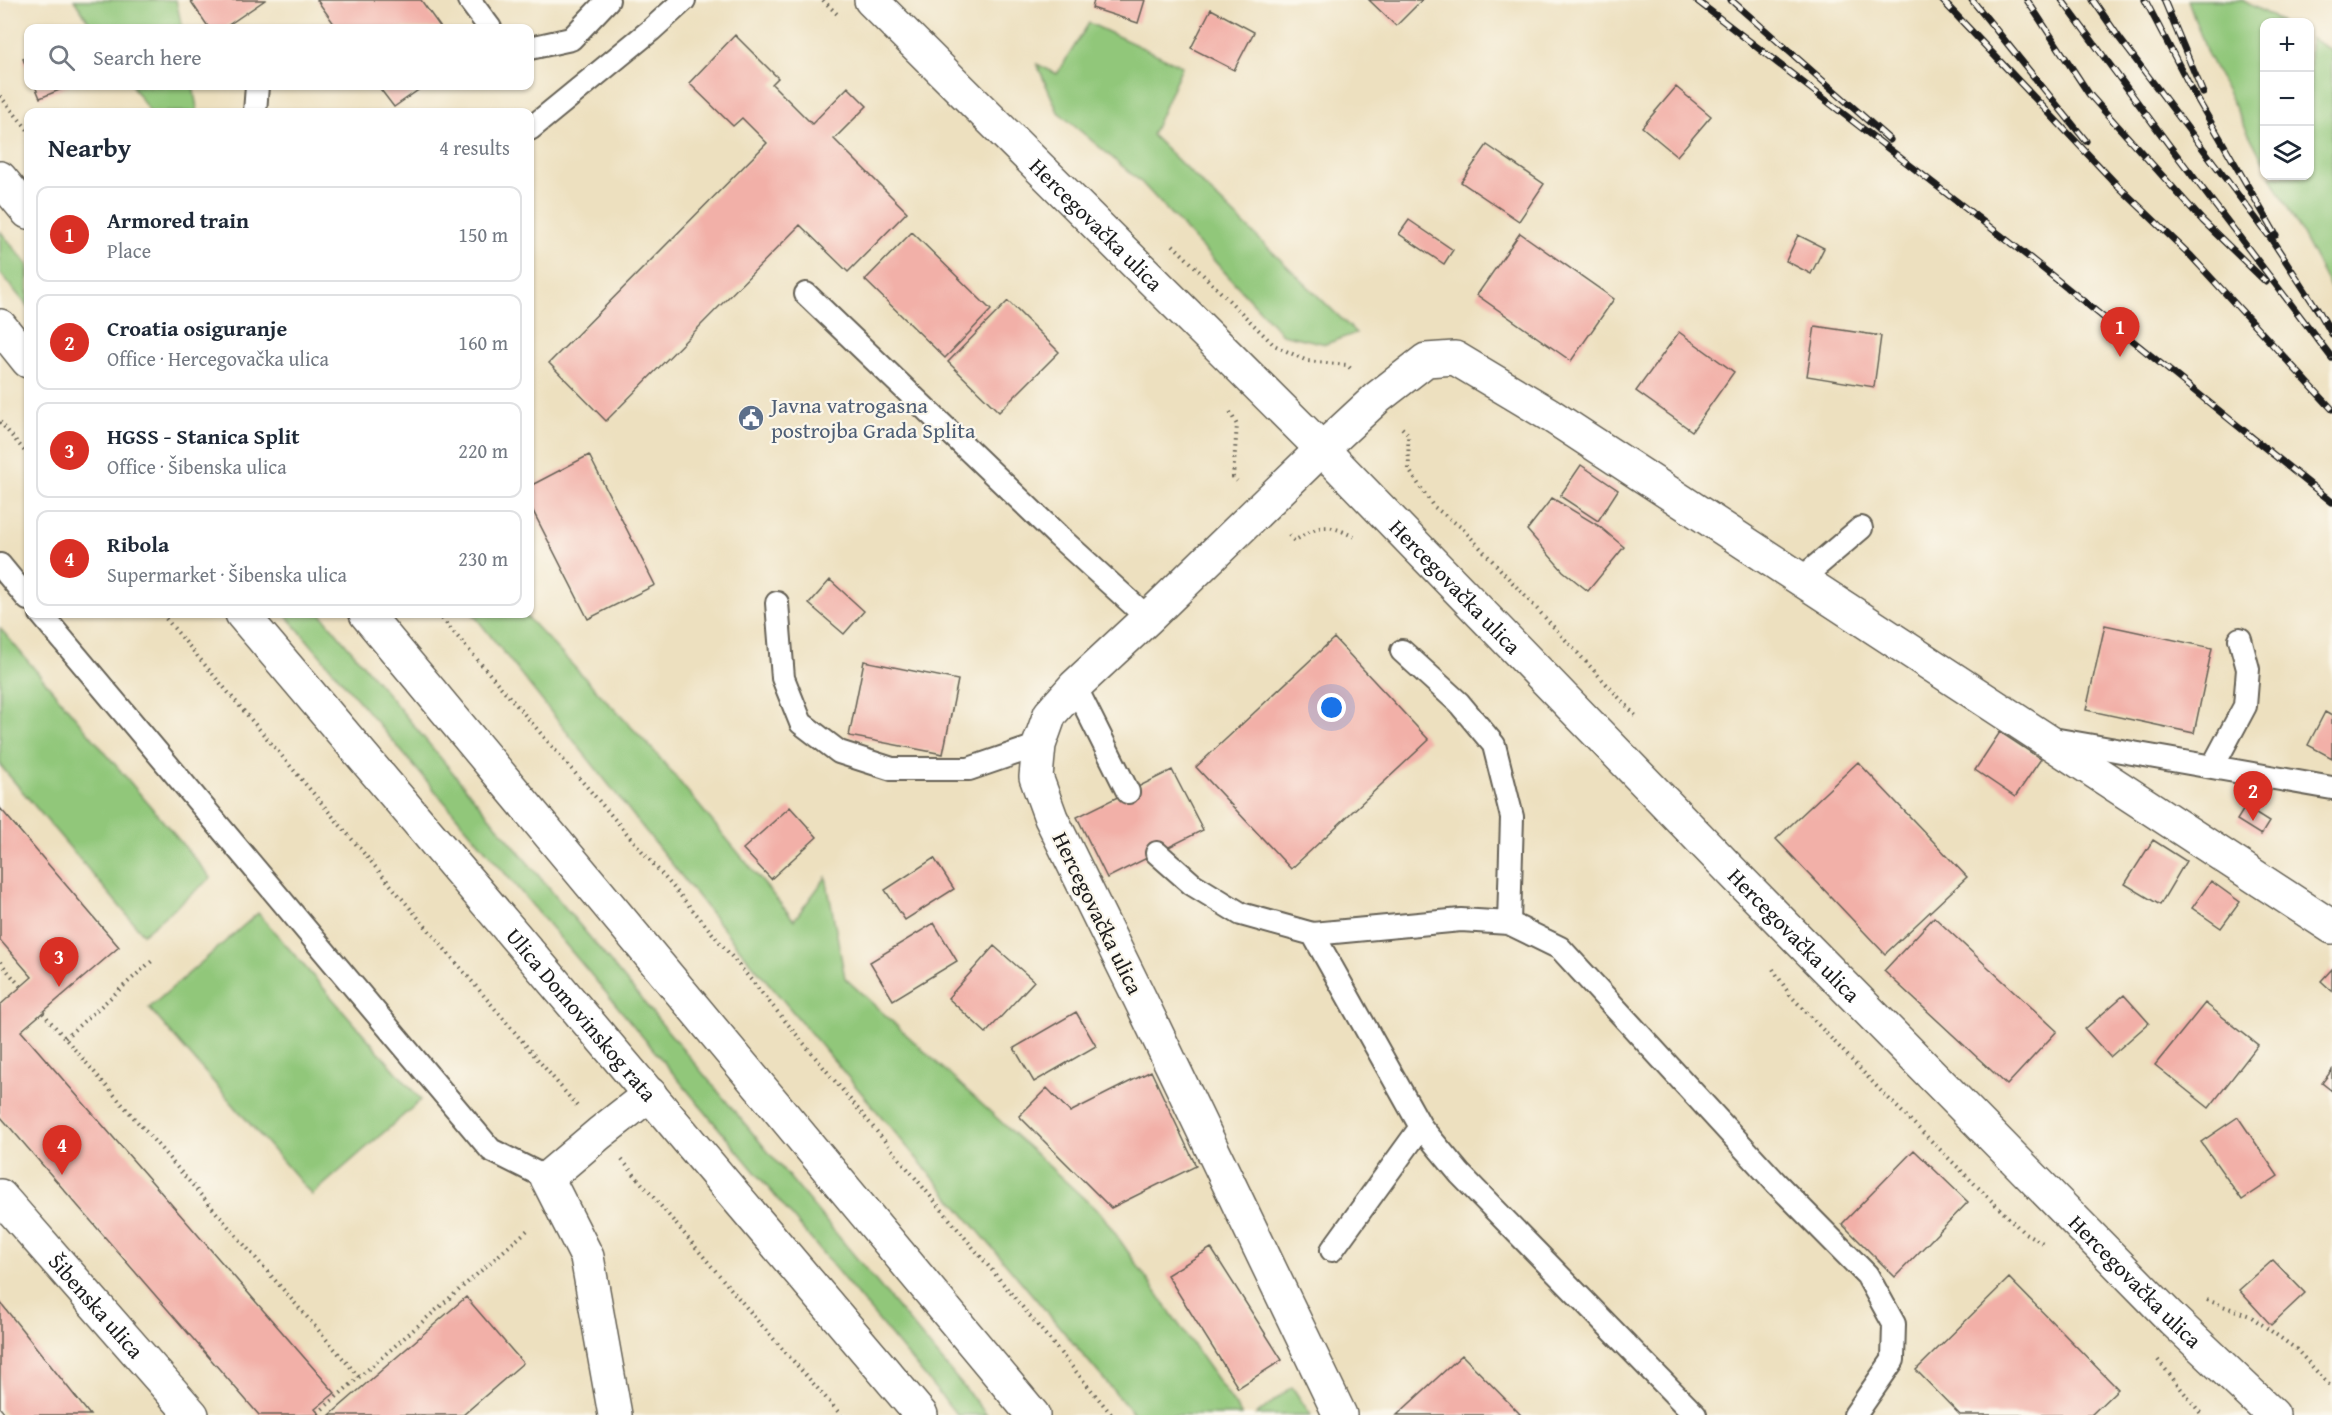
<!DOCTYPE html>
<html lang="en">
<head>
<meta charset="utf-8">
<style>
  body { margin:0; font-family:"Gentium Book Plus",serif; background:#f2f2f3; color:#1f2937 }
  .controls { position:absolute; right:18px; top:18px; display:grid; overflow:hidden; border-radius:12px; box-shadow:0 2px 4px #0004 }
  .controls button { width:54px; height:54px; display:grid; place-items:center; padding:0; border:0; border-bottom:2px solid #e0e1e3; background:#fff; color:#1f2937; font:30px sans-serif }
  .you { position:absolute; left:1332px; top:708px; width:21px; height:21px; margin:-15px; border:4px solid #fff; border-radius:50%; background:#1a73e8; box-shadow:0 0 0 9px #1a73e833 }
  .badge { display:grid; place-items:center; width:39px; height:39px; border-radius:50%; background:#d93025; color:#fff; font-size:20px; font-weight:700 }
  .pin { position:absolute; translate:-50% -50px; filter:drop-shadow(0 2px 3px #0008) }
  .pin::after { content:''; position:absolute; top:32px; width:21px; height:18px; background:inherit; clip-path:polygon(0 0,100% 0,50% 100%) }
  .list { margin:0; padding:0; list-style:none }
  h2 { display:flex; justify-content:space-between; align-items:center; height:78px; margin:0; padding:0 24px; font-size:26px }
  h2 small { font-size:20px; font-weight:400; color:#747a83 }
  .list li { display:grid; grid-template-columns:39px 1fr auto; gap:18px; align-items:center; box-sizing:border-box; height:96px; margin:0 12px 12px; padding:0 12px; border:2px solid #e0e1e3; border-radius:12px }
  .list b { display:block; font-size:22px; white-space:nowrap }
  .list p { margin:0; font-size:20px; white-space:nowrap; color:#747a83 }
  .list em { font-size:20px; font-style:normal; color:#747a83 }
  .icon { flex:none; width:33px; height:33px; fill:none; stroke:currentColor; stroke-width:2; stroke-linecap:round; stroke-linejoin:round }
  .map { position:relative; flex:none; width:2332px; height:1415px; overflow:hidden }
  .search { position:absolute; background:#fff; box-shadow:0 2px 4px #0004; left:24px; top:24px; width:510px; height:66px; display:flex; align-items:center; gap:15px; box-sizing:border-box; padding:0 21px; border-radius:12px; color:#747a83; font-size:22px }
  .panel { position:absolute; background:#fff; box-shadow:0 2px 4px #0004; left:24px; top:108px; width:510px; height:510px; border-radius:12px }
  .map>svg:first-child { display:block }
</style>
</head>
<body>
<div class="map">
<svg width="2332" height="1415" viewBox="0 0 2332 1415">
  <rect width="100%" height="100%" fill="#fbf7ec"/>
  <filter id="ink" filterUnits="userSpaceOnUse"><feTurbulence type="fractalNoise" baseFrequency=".0167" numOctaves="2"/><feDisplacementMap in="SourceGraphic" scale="12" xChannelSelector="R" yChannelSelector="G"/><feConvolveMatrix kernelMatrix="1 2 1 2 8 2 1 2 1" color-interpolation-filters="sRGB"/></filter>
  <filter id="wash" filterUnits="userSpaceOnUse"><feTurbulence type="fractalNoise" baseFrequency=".008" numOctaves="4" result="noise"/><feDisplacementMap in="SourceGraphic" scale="24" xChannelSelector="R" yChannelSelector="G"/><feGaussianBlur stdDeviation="1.35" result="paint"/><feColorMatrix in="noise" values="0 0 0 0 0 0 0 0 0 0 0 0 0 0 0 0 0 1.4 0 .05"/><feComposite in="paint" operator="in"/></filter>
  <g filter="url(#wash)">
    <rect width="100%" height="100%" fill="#ede0bf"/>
    <path fill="#91c77a" stroke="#56724b" stroke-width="1.5" d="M74,0H176L182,28H93Z
      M2188,0H2242L2282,22H2264V163L2207,53Z
      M1089,23L1182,66L1152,135L1356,333L1326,344L1282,334L1141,182L1058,112L1037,64L1057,74Z
      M2310,38L2332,50V291L2271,176H2310Z
      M132,86H193L197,108L196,112H150Z
      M0,231L28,265V307L0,273Z
      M285,614H321L987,1415H957L588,971Z
      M473,614H524L654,751L794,920L826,877L845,978L1103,1216L1242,1415H1134L737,946Z
      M0,628L211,878L143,934L0,765Z
      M258,913L421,1100L312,1195L149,1008Z
      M1292,1387L1311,1415H1256Z"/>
    <g id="blocks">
      <path fill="#f2b0a8" d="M190,0H265L224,28H209Z
        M317,0H421L441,28H337Z
        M1094,0H1145L1138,23L1092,8Z
        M1369,0H1422L1396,26Z
        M1211,9L1254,32L1234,70L1191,48Z
        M735,35L778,78L772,84L812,124L848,87L867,106L834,139L907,212L848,272L800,225L606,421L549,363L767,143L742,118L733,126L689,83Z
        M28,57V71L23,59Z
        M35,86H69L40,98Z
        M378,86H424L394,107Z
        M1676,87L1711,116L1677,156L1642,127Z
        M1487,145L1544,184L1519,221L1461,182Z
        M1409,220L1453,250L1444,264L1399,234Z
        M912,232L991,310L945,358L865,280Z
        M1520,233L1614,299L1571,361L1477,295Z
        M1798,235L1824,248L1811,274L1786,261Z
        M1008,301L1059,352L999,412L948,362Z
        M1815,326L1881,336L1874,387L1807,376Z
        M1679,332L1734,372L1692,431L1636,391Z
        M589,455L655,585L588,619L530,505V486Z
        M1581,465L1618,490L1598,521L1560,496Z
        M1552,498L1599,526L1624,547L1588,591L1563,571L1527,530Z
        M830,580L864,611L844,634L809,604Z
        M2105,625L2212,648L2194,733L2086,710Z
        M1334,638L1429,740L1291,869L1196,767Z
        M864,661L958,680L943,754L849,736Z
        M2325,712L2332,716V758L2308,745Z
        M2000,732L2041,759L2015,797L1975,770Z
        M1858,762L1967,877L1885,954L1776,839Z
        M1172,770L1203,830L1107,878L1077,817Z
        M790,807L817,837L771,879L743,849Z
        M2245,807L2269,822L2261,835L2237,820Z
        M0,808L119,947L21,1031L335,1393L315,1409L320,1415H259L0,1116V1005L32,977L0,940Z
        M2153,840L2186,861L2160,905L2125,884Z
        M934,858L954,889L905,920L885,890Z
        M2211,881L2240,902L2221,928L2192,908Z
        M1934,917L2057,1031L2007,1085L1884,971Z
        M934,923L957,961L893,1000L870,962Z
        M994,946L1034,981L986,1033L948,998Z
        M2332,969V991L2321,981Z
        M2124,995L2149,1023L2110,1057L2085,1029Z
        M2205,1003L2258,1045L2209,1108L2155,1065Z
        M1076,1012L1096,1046L1034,1082L1014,1048Z
        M2332,1070V1091L2322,1083Z
        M1151,1071L1196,1166L1111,1208L1019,1116L1047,1088L1070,1112Z
        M2238,1117L2278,1176L2242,1200L2201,1142Z
        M1914,1150L1968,1202L1895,1277L1842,1224Z
        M1211,1248L1282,1360L1238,1388L1167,1275Z
        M2273,1260L2305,1293L2271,1325L2239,1290Z
        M2009,1278L2118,1389L2091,1415H1960L1916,1370Z
        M466,1297L523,1363L463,1415H330Z
        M0,1302L90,1415H6L0,1408Z
        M1462,1355L1521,1415H1397Z"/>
    </g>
  </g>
  <g filter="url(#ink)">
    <use href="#blocks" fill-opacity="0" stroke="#656155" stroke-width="1.5"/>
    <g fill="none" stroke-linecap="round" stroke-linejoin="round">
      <g stroke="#656155" stroke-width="26">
        <path id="service" d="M469,0L490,28
          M530,48L571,39L608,0
          M255,112L257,86
          M530,129L651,30L684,0
          M806,294L1058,536L1148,618
          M0,565L28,599
          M1801,579L1861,528
          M777,603L783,678L801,723L839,752L892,769H969L1039,745
          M41,614L491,1150L547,1178
          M1402,651L1459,703L1494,745L1512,817L1509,923
          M1075,686L1128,792
          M2053,739L2332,788
          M2213,766L2245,706L2248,669L2240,639
          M1157,853L1192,884L1241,914L1313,934L1421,1127L1460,1174L1695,1415
          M1313,934L1461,920L1509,923L1560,948L1777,1184L1867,1275L1894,1324L1893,1360L1855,1415
          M1332,1250L1421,1127"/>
      </g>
      <g stroke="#656155" stroke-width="36">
        <g id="minor">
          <path id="s1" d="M871,0L1322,449L1742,882L2173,1320L2273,1415"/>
          <path id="s2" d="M0,1196L192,1415"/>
          <path d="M615,1415L587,1257L547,1178L600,1133L650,1094"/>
          <path d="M1340,1415L1140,999L1051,818L1036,777L1039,745L1050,714L1075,686L1148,618L1322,449L1377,398L1426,360L1455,358L1550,415L2332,927"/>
        </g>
      </g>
      <g stroke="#656155" stroke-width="36">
        <g id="secondary">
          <path d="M0,178L28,212"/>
          <path d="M0,326L28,361"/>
          <path id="s3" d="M242,614L921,1415"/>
          <path d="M366,614L1033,1415"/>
        </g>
      </g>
      <path stroke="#656155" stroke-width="4" stroke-dasharray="1.5 4.5" stroke-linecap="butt" d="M823,0L837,14
        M0,96L28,130
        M1173,245L1274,345L1307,361L1347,365L1351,369
        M1230,412L1237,425L1233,477L1237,481
        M0,422L28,455
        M1402,428L1408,434L1409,470L1433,506L1462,528L1636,716
        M1289,535L1294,541C1320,525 1326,522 1354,537
        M162,614L577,1106
        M438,614L698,916L1112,1415
        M0,962L21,987
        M1773,969L1790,995L1880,1090L2023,1232L2043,1243
        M43,1013L359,1377
        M65,1038L153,960
        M622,1160L757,1320L841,1415
        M2207,1300L2250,1316L2296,1349L2332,1388
        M2158,1360L2202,1415
        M318,1413L530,1228"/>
      <use href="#service" stroke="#fff" stroke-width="22"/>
      <use href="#minor" stroke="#fff" stroke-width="33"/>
      <use href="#secondary" stroke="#fff" stroke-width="33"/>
      <g stroke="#1c1c1c" stroke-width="7">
        <path id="rail" d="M1696,0L2030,258L2332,502
          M1731,0L1890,140
          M1942,0L2116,184L2191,256L2332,409
          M1972,0L2086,141
          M2027,0L2089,94L2203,221L2266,282
          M2062,0L2169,145L2332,358
          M2093,0L2120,39L2272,240L2321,315
          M2145,0L2191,88L2276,235
          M2164,0L2203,93
          M2317,308L2332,334"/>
      </g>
      <use href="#rail" stroke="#fbf7ec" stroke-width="4.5" stroke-dasharray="14" stroke-linecap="butt"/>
    </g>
  </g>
  <defs>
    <g id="civic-disc" transform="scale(1.35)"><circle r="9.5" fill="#5c6f8a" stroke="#fbf7ec"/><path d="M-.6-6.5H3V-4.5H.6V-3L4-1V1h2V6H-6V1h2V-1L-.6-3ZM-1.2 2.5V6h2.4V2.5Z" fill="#fff"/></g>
  </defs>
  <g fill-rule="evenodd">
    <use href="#civic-disc" x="751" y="418"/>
  </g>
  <g text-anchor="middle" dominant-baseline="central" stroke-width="4.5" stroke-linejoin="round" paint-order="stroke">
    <g font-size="22" fill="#1c1c1c" stroke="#fbf7ec">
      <text stroke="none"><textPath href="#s1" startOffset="318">Hercegovačka ulica</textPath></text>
      <text stroke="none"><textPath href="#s1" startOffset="828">Hercegovačka ulica</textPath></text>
      <text transform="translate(1098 913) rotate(64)">Hercegovačka ulica</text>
      <text stroke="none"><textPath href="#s1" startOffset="1314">Hercegovačka ulica</textPath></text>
      <text stroke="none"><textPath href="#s3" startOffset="525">Ulica Domovinskog rata</textPath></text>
      <text stroke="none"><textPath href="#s1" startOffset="1800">Hercegovačka ulica</textPath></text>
      <text stroke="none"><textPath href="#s2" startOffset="146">Šibenska ulica</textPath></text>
    </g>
    <g font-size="22" fill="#4e5e75" stroke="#fbf7ec" text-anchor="start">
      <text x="771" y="405">Javna vatrogasna<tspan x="771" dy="25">postrojba Grada Splita</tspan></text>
    </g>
  </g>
</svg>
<div class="controls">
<button>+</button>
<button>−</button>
<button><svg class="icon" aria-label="layers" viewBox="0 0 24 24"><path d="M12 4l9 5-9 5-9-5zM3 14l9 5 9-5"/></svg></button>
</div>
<div class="you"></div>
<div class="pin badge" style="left:2120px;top:357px">1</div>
<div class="pin badge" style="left:2253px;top:821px">2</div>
<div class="pin badge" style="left:59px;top:987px">3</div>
<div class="pin badge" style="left:62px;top:1175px">4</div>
<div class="search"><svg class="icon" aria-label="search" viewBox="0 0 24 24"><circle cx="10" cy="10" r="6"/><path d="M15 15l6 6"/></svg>Search here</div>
<section class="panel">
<h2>Nearby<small>4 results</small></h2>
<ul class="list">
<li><span class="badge">1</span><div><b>Armored train</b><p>Place</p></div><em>150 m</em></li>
<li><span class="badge">2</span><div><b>Croatia osiguranje</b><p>Office · Hercegovačka ulica</p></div><em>160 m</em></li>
<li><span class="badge">3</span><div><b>HGSS - Stanica Split</b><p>Office · Šibenska ulica</p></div><em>220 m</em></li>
<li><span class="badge">4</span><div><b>Ribola</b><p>Supermarket · Šibenska ulica</p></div><em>230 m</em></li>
</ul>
</section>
</div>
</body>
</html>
